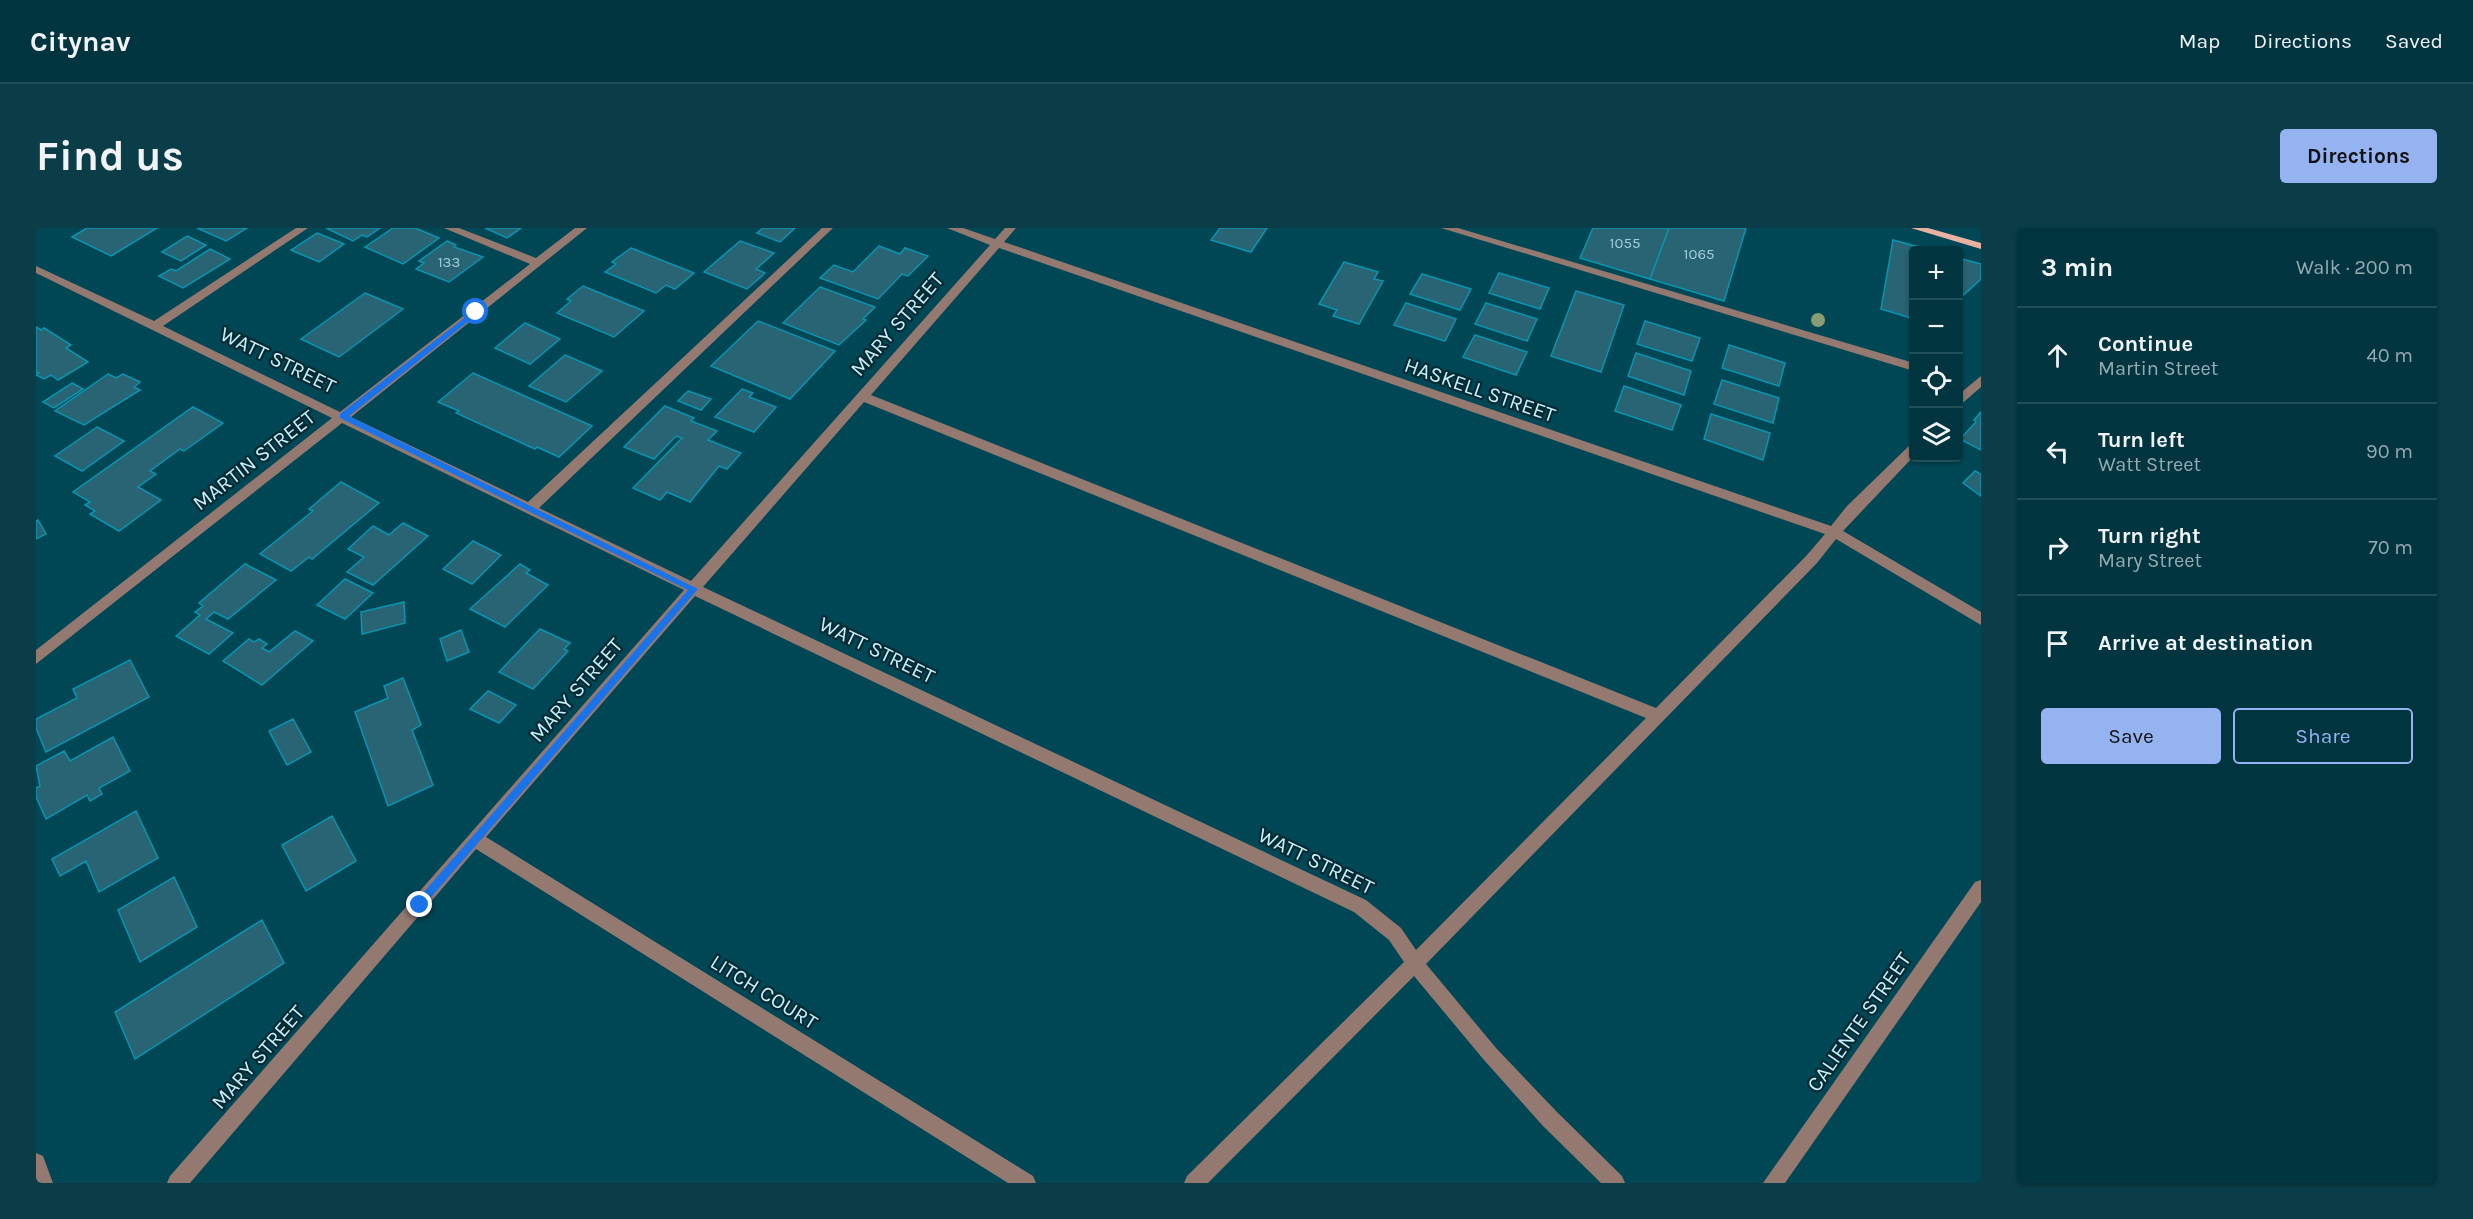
<!DOCTYPE html>
<html lang="en">
<head>
<meta charset="utf-8">
<style>
  body { margin:0; font-family:Karla,sans-serif; background:#0a3d47; color:#f1f3f6 }
  .controls { position:absolute; right:18px; top:18px; display:grid; overflow:hidden; border-radius:6px; box-shadow:0 2px 4px #0004 }
  .controls button { width:54px; height:54px; display:grid; place-items:center; padding:0; border:0; border-bottom:2px solid #225059; background:#003540; color:#f1f3f6; font:30px sans-serif }
  .stop { position:absolute; width:18px; height:18px; margin:-14px; border:4px solid #1a73e8; border-radius:50%; background:#fff }
  .stop.end { background:#1a73e8; border-color:#fff; box-shadow:0 2px 6px #0008 }
  .list { margin:0; padding:0; list-style:none }
  h2 { display:flex; justify-content:space-between; align-items:center; height:78px; margin:0; padding:0 24px; font-size:26px }
  h2 small { font-size:20px; font-weight:400; color:#95abb1 }
  .list li { display:grid; grid-template-columns:39px 1fr auto; gap:18px; align-items:center; box-sizing:border-box; height:96px; padding:0 24px; border-top:2px solid #225059 }
  .list b { display:block; font-size:22px; white-space:nowrap }
  .list p { margin:0; font-size:20px; white-space:nowrap; color:#95abb1 }
  .list em { font-size:20px; font-style:normal; color:#95abb1 }
  .actions { display:flex; gap:12px; padding:18px 24px }
  .actions a { flex:1; padding:14px 0; border:2px solid #95b2f1; border-radius:6px; text-align:center; font-size:21px; color:#95b2f1 }
  .actions .main { background:#95b2f1; color:#111 }
  .icon { flex:none; width:33px; height:33px; fill:none; stroke:currentColor; stroke-width:2; stroke-linecap:round; stroke-linejoin:round }
  .map { position:relative; flex:none; width:1945px; height:955px; overflow:hidden; border-radius:6px }
  header { display:flex; align-items:center; gap:36px; box-sizing:border-box; height:84px; padding:0 30px; background:#003540; border-bottom:2px solid #225059 }
  header strong { font-size:28px }
  nav { display:flex; gap:33px; margin-inline-start:auto; font-size:21px }
  .intro { display:flex; align-items:center; justify-content:space-between; box-sizing:border-box; height:144px; padding:0 36px }
  h1 { margin:0; font-size:42px }
  .button { padding:15px 27px; border-radius:6px; background:#95b2f1; color:#111; font-size:21px; font-weight:700 }
  main { display:flex; gap:36px; padding:0 36px }
  aside { flex:1; background:#003540; border-radius:6px; box-shadow:0 2px 4px #0004 }
  .map>svg:first-child { display:block }
</style>
</head>
<body>
<header>
<strong>Citynav</strong>
<nav><a>Map</a><a>Directions</a><a>Saved</a></nav>
</header>
<div class="intro"><h1>Find us</h1><a class="button">Directions</a></div>
<main>
<div class="map">
<svg width="1945" height="955" viewBox="0 0 1945 955">
  <rect width="100%" height="100%" fill="#004755"/>
  <path fill="#286473" stroke="#0995b0" stroke-width="1.5" d="M51,0H121L75,28L36,9Z
    M161,0H211L190,13Z
    M290,0H344L331,9L326,7L317,13Z
    M357,0H379L403,10L367,36L329,19Z
    M449,0H485L471,10Z
    M727,0H759L744,14L721,5Z
    M1184,0H1231L1215,24L1175,12Z
    M1557,0H1633L1614,51L1544,30Z
    M1633,0H1710L1688,73L1614,51Z
    M281,5L308,16L283,34L255,22Z
    M151,8L170,17L145,33L126,24Z
    M1857,12L1895,22H1878V91L1845,81Z
    M411,13L420,17L418,19L447,29L413,54L380,41L388,35L383,33Z
    M704,13L738,25L720,41L729,45L711,61L668,44Z
    M843,18L864,26L869,20L892,28L872,48L866,46L842,71L784,50L798,37L817,44Z
    M595,20L658,45L639,61L630,57L620,65L569,44L580,36L576,34Z
    M174,21L194,31L147,60L123,48L135,41L140,43Z
    M1922,30L1945,36V51L1922,72Z
    M1308,34L1342,44L1338,51L1347,53L1323,96L1297,88L1301,82L1283,76Z
    M1463,45L1513,60L1504,81L1453,65Z
    M1386,46L1435,61L1424,82L1374,66Z
    M547,58L608,83L578,109L521,85L535,73L531,71Z
    M784,59L839,79L827,91L830,92L803,117L747,95Z
    M1540,63L1588,77L1565,144L1515,128Z
    M329,65L367,81L303,129L265,111Z
    M1370,75L1420,91L1409,113L1358,97Z
    M1450,75L1501,91L1491,113L1439,96Z
    M722,93L799,123L754,171L675,138Z
    M1609,93L1664,110L1656,133L1601,116Z
    M489,95L524,111L494,136L459,120Z
    M0,99L5,102L8,100L35,117L30,120L52,134L22,152L15,147L8,151L0,147L3,145L0,144Z
    M1439,107L1491,124L1480,147L1427,129Z
    M1693,117L1749,135L1743,158L1686,140Z
    M1600,125L1655,143L1648,167L1592,148Z
    M529,127L566,143L530,174L493,158Z
    M437,145L556,198L523,229L501,219L499,221L420,185L423,183L402,174Z
    M72,146L80,150L87,146L104,154L98,159L104,162L48,197L19,183Z
    M1686,152L1743,170L1737,195L1678,176Z
    M36,155L47,161L18,180L7,174Z
    M1588,158L1645,177L1636,202L1579,183Z
    M706,161L717,165L713,169L740,179L718,204L679,189Z
    M652,163L675,171L665,182L642,173Z
    M629,178L658,190L655,193L681,203L672,212L705,225L691,241L683,238L654,274L631,264L624,272L597,260L646,210L640,208L618,231L588,219Z
    M157,179L187,195L148,223L144,221L114,243L120,246L102,259L125,272L83,303L54,286L59,283L49,277L54,274L37,264Z
    M1945,184V222L1924,211L1940,194L1938,192Z
    M1675,186L1734,205L1727,232L1668,211Z
    M61,199L88,213L46,243L19,228Z
    M1939,243L1945,246V268L1927,255Z
    M305,254L343,275L276,331L273,329L255,343L224,326L277,283L273,281Z
    M2,292L10,306L0,311V293Z
    M367,295L392,308L337,357L311,344L328,329L312,321L337,298L353,307Z
    M437,313L465,327L436,356L407,341Z
    M209,336L240,352L192,391L178,384L170,391L197,405L173,426L140,408L164,387L159,384L167,378L163,375Z
    M484,336L494,342L490,345L512,357L469,399L434,381Z
    M309,351L337,365L309,391L281,377Z
    M368,374L369,395L326,406L325,384Z
    M504,401L534,415L528,421L532,423L497,461L463,444Z
    M425,402L433,424L411,433L404,411Z
    M259,403L277,413L226,457L187,433L213,411L218,414L223,411L231,416L226,420L233,424Z
    M94,432L113,469L10,524L0,500V491L41,470L37,461Z
    M367,450L385,497L376,502L397,557L352,578L319,484L352,470L348,458Z
    M452,463L480,477L463,495L434,481Z
    M257,491L275,524L251,537L233,503Z
    M77,509L94,543L63,560L66,566L54,573L51,567L10,591L0,569V560L4,558L0,538L28,523L34,533Z
    M100,583L122,630L63,664L50,633L24,648L16,631Z
    M296,588L320,633L270,663L246,617Z
    M138,649L161,699L104,734L82,682Z
    M226,692L248,735L99,831L79,784Z"/>
  <g fill="none" stroke-linecap="round" stroke-linejoin="round">
    <path fill="#947971" fill-rule="evenodd" d="M260,0H272L127,98L304,184L494,36L408,0H423L500,30L539,0H551L315,189L492,274L786,0H797L503,280L655,353L954,17L911,0H927L959,11L969,0H980L968,14L1795,298L1811,278L1874,217L1878,216V228L1807,303L1945,384V397L1800,311L1781,335L1390,736L1460,820L1521,884L1586,948L1589,955H1565L1507,898L1448,832L1378,748L1172,955H1148L1151,948L1368,734L1353,712L1318,684L659,368L450,609L997,948L1000,955H972L440,621L154,955H131L134,948L648,362L306,195L0,436V422L296,190L0,45V38L118,93ZM963,20L1789,306L1771,327L1620,480L835,167ZM828,174L1610,490L1380,722L1365,700L1330,672L667,359Z
      M1405,0H1422L1878,135V143Z
      M1945,148V159L1922,179V167Z
      M1945,652V674L1749,955H1727L1939,654Z
      M0,925L7,928L17,955H0Z"/>
    <path fill="#e8b1a1" fill-rule="evenodd" d="M1875,0H1892L1945,15V21Z"/>
  </g>
  <circle fill="#889d73" cx="1782" cy="92" r="7"/>
  <path fill="#1a73e8" d="M440,81L443,85L313,188L662,361L384,682L379,677L380,673L652,362L304,190V186Z"/>
  <g text-anchor="middle" dominant-baseline="central" stroke-width="4.5" stroke-linejoin="round" paint-order="stroke">
    <g font-size="15" fill="#a0cdd9">
      <text x="1589" y="15">1055</text>
      <text x="1663" y="26">1065</text>
      <text x="413" y="34">133</text>
    </g>
    <g font-size="21" fill="#c8f0fb" stroke="#042a33">
      <text transform="translate(861 96) rotate(-49)">MARY STREET</text>
      <text transform="translate(242 132) rotate(26)">WATT STREET</text>
      <text transform="translate(1444 162) rotate(19)">HASKELL STREET</text>
      <text transform="translate(218 232) rotate(-38)">MARTIN STREET</text>
      <text transform="translate(841 422) rotate(26)">WATT STREET</text>
      <text transform="translate(540 462) rotate(-49)">MARY STREET</text>
      <text transform="translate(1280 633) rotate(26)">WATT STREET</text>
      <text transform="translate(728 764) rotate(32)">LITCH COURT</text>
      <text transform="translate(1823 794) rotate(-55)">CALIENTE STREET</text>
      <text transform="translate(222 829) rotate(-49)">MARY STREET</text>
    </g>
  </g>
</svg>
<div class="controls">
<button>+</button>
<button>−</button>
<button><svg class="icon" aria-label="locate" viewBox="0 0 24 24"><circle cx="12" cy="12" r="6"/><path d="M12 2v4M12 18v4M2 12h4M18 12h4"/></svg></button>
<button><svg class="icon" aria-label="layers" viewBox="0 0 24 24"><path d="M12 4l9 5-9 5-9-5zM3 14l9 5 9-5"/></svg></button>
</div>
<div class="stop" style="left:440px;top:84px"></div>
<div class="stop end" style="left:384px;top:677px"></div>
</div>
<aside>
<h2>3 min<small>Walk · 200 m</small></h2>
<ul class="list">
<li><svg class="icon" aria-label="ahead" viewBox="0 0 24 24"><path d="M12 20V5M6 11l6-6 6 6"/></svg><div><b>Continue</b><p>Martin Street</p></div><em>40 m</em></li>
<li><svg class="icon" aria-label="left" viewBox="0 0 24 24"><path d="M17 20v-9H6M10 6l-5 5 5 5"/></svg><div><b>Turn left</b><p>Watt Street</p></div><em>90 m</em></li>
<li><svg class="icon" aria-label="right" viewBox="0 0 24 24"><path d="M7 20v-9h11M14 6l5 5-5 5"/></svg><div><b>Turn right</b><p>Mary Street</p></div><em>70 m</em></li>
<li><svg class="icon" aria-label="arrive" viewBox="0 0 24 24"><path d="M6 21V4h12l-3 4 3 4H6"/></svg><div><b>Arrive at destination</b></div></li>
</ul>
<div class="actions"><a class="main">Save</a><a>Share</a></div>
</aside>
</main>
</body>
</html>
